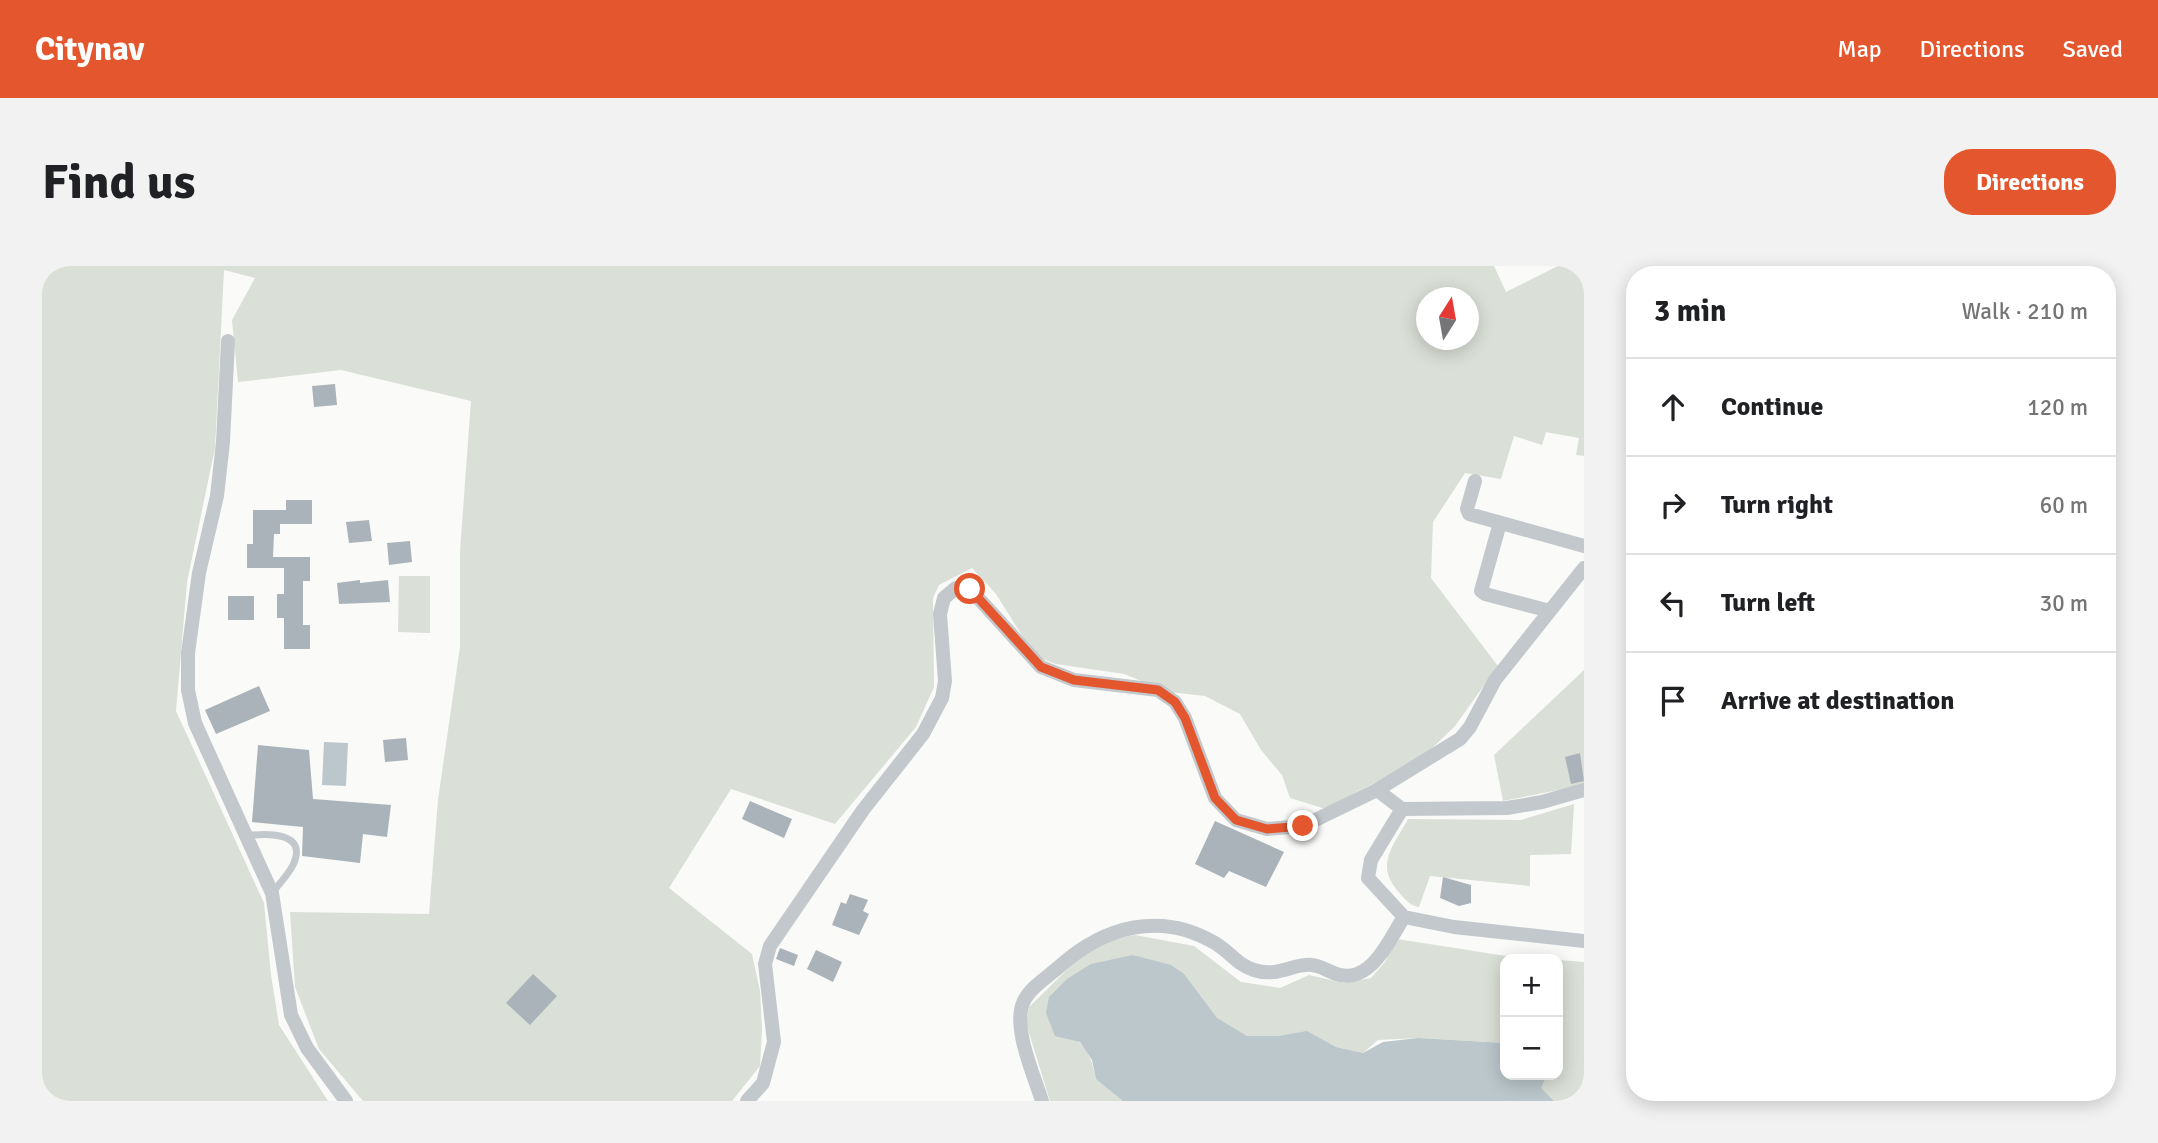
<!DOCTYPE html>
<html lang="en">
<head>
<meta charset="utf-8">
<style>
  body { margin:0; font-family:Signika,sans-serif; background:#f2f2f2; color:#202124 }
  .controls { position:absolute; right:21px; bottom:21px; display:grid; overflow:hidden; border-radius:14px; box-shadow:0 4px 18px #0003 }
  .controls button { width:63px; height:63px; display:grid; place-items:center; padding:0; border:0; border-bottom:2px solid #e0e0e0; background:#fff; color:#202124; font:35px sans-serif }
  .compass { position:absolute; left:1374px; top:21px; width:63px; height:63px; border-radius:50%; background:#fff; box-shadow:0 4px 18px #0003; rotate:11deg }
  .stop { position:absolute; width:21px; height:21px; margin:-16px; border:5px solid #e4572e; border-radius:50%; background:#fff }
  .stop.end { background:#e4572e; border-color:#fff; box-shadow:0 2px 7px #0008 }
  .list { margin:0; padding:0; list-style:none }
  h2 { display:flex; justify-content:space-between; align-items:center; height:91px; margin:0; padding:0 28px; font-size:30px }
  h2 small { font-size:23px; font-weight:400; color:#757577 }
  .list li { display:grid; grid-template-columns:46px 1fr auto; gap:21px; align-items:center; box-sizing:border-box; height:98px; padding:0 28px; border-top:2px solid #e0e0e0 }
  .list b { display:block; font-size:26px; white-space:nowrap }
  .list em { font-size:23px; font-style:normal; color:#757577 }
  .icon { flex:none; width:38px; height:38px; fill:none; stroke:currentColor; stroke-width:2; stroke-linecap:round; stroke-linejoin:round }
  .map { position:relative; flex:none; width:1542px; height:835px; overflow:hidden; border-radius:28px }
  header { display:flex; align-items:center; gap:42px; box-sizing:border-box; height:98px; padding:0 35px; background:#e4572e; color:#fff }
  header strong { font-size:33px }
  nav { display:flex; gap:38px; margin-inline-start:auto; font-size:24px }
  .intro { display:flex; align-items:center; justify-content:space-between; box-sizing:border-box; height:168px; padding:0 42px }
  h1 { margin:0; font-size:49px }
  .button { padding:18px 32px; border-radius:28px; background:#e4572e; color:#fff; font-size:24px; font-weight:700 }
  main { display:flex; gap:42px; padding:0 42px }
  aside { flex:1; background:#fff; border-radius:28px; box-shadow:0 4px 18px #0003 }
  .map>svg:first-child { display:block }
</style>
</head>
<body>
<header>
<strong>Citynav</strong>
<nav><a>Map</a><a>Directions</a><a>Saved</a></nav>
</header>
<div class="intro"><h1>Find us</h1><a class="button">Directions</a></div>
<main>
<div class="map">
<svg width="1542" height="835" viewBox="0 0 1542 835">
  <rect width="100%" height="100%" fill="#fafaf8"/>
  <path fill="#dadfd7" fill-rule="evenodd" d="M0,0H1452L1464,26L1516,0H1542V190L1534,189L1537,172L1504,166L1500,179L1472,170L1459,213L1423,207L1391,256L1389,312L1456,400L1413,460L1375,497L1316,525L1287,544L1248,532L1240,509L1219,484L1198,448L1163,430L1126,426L1082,408L1014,398L993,390L954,328L930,302L897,319L891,332L892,421L874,461L793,558L689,523L627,622L710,688L718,725L720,763L718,800L690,835H321L277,783L253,721L248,646L387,648L396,534L418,381V285L429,135L299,104L196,116L190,54L213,12L182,4L173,182L145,316L134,445L222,637L229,709L237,759L286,835H0ZM1384,32H1426V74H1384Z
    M357,310H388V367L356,366Z
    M1542,404V519L1461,535L1452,489Z
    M1532,538L1529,588L1488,589V620L1388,610L1377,641C1366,639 1362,632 1355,624C1333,598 1352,579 1366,553L1479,554Z
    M1093,669L1152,680L1199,716L1238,722L1267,709L1302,717L1329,712L1343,696L1355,673L1464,690L1510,693H1463V777L1376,772L1336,774L1321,787L1294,781L1265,766L1236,770H1205L1169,753L1108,694L1091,689L1004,747C1011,762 1027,766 1038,777C1048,787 1051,799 1054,813L1086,835H1008L984,757L987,741L1041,688L1071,673Z
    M1516,694L1542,696V835H1512L1498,822L1505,809H1516Z"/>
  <path fill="#bbc7cb" d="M282,476L306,477L304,520L280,519Z
    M1091,689L1129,699L1142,708L1175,752L1205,770H1236L1265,765L1294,781L1321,787L1341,776L1376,772L1463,777V809H1505L1499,822L1512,835H1081L1054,813L1050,794L1038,776L1013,770L1004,747L1007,731L1025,713L1049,698Z"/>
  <path fill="#aab3b9" d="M293,118L295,139L272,141L270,120Z
    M244,234H270V258H238V268H232L231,291H268V315H261V359H268V383H242V352H235V328H242V302H205V278H211V244H244Z
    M327,254L330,275L307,277L304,256Z
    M368,275L370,296L347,299L345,277Z
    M318,314V317L346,314L348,336L297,338L295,317Z
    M186,330H212V354H186Z
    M217,420L228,445L174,468L163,444Z
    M364,472L366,494L343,496L341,474Z
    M216,479L267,484L271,533L349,539L345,571L321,568L318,597L260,590L261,561L210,556Z
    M1538,487L1542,515L1529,518L1523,491Z
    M708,535L750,553L742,572L700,553Z
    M1173,555L1242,586L1224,621L1187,605L1182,612L1153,598Z
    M1401,611L1429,619V637L1417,640L1398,632Z
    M808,628L826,634L821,645L827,648L817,669L790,659L799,636L804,638Z
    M738,682L756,689L752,700L734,693Z
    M774,684L800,696L791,716L765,703Z
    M491,708L515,730L488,759L464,737Z"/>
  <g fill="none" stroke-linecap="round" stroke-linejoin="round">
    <path stroke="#c3c8cc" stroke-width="7" d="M203,570C223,567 267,565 251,599C246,609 237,618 231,626"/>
    <path stroke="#c3c8cc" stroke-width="14" d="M186,75L181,176L175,230L157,307L146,387V424L153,457L230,627L249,749L265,782L304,835
      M1433,215L1425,243L1427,248L1542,280
      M1458,257L1439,325L1443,328L1508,345
      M1335,524L1360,543L1465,542L1500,536L1542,524
      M1360,543L1329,594L1326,612L1362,651L1412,661L1542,675
      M705,835L721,817L732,776L723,698L728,680L821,544L881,468L900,432L903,415L898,348L902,332L914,322L928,323L999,401L1032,414L1116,424L1133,436L1143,452L1173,532L1194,554L1225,563L1261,560L1335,524L1418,473L1428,461L1453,414L1542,302
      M1000,835C992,809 968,757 983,733C990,720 1007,710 1018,700C1063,660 1119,645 1173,677C1188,686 1194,698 1212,704C1236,712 1251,697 1270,699C1284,700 1296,715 1315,708C1337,700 1350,669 1362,651"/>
  </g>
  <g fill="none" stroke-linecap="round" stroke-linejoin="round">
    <path stroke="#e4572e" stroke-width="9" d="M928,323L999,401L1032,414L1116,424L1133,436L1143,452L1173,532L1194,554L1225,563L1261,560"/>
  </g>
</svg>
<div class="controls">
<button>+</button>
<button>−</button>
</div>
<svg class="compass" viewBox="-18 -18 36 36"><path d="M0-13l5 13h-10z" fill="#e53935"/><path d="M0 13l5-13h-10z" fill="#757577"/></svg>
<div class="stop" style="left:928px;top:323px"></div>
<div class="stop end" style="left:1261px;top:560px"></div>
</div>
<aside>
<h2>3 min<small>Walk · 210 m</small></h2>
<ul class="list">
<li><svg class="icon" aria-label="ahead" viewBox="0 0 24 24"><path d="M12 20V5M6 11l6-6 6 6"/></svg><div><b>Continue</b></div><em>120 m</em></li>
<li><svg class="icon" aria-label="right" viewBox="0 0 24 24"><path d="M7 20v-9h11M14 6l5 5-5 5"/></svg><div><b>Turn right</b></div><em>60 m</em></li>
<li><svg class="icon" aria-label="left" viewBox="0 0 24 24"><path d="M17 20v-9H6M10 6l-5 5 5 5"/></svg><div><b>Turn left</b></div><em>30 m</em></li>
<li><svg class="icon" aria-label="arrive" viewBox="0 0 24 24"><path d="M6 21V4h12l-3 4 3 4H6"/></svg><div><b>Arrive at destination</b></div></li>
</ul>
</aside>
</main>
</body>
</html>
